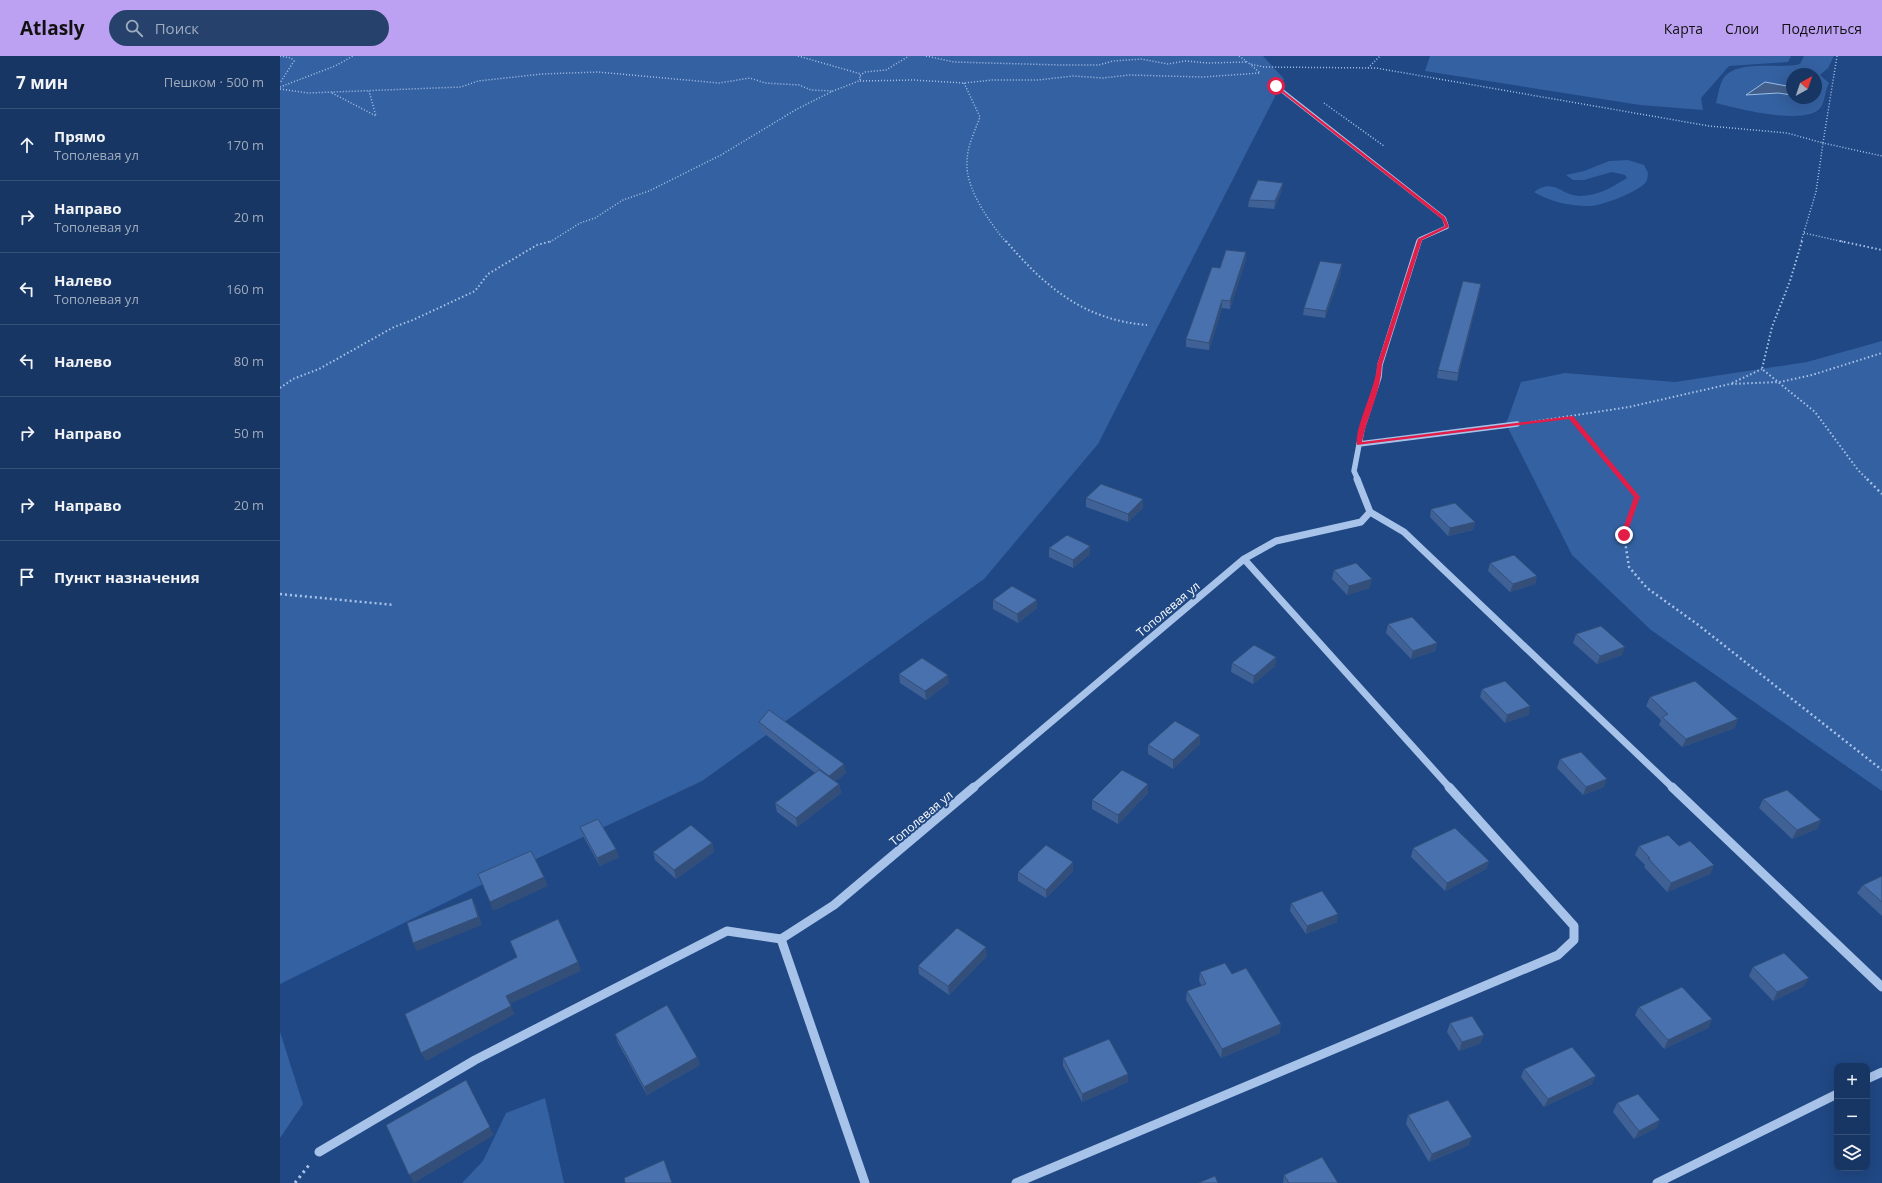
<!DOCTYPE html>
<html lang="ru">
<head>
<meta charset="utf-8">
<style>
  body { margin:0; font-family:"Open Sans",sans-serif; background:#25416c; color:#f1f3f6 }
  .controls { position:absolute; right:12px; bottom:12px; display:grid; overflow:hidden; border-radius:8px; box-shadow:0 4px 16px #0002 }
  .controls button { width:36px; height:36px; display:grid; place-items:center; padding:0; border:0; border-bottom:1px solid #365078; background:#183663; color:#f1f3f6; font:20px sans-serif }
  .compass { position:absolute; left:1506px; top:12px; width:36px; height:36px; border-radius:50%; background:#183663; box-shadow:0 4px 16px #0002; rotate:40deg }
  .stop { position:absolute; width:12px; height:12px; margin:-9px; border:3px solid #e11d48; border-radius:50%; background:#fff }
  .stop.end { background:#e11d48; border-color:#fff; box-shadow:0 1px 4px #0008 }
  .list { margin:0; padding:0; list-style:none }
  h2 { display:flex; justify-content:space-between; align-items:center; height:52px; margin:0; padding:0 16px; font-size:17px }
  h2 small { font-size:13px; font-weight:400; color:#9fabbe }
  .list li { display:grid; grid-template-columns:26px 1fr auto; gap:12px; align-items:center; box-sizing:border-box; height:72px; padding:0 16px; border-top:1px solid #365078 }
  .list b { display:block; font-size:15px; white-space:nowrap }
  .list p { margin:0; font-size:13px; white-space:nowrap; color:#9fabbe }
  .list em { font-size:13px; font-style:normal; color:#9fabbe }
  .icon { flex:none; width:22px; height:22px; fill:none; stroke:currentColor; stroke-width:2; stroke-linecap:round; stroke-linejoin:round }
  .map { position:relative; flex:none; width:1602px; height:1127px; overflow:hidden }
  header { display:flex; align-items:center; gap:24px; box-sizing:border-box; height:56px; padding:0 20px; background:#bca0f2; color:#111 }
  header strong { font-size:19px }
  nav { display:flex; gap:22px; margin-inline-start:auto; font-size:14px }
  .search { width:280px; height:36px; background:#25416c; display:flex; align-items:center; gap:10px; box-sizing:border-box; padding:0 14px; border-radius:22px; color:#9fabbe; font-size:15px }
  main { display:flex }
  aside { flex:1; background:#183663 }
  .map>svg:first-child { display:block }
</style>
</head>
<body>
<header>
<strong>Atlasly</strong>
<div class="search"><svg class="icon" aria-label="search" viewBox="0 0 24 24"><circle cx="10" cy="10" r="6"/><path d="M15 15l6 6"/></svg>Поиск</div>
<nav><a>Карта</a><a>Слои</a><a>Поделиться</a></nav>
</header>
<main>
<aside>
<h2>7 мин<small>Пешком · 500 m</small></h2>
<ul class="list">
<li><svg class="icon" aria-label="ahead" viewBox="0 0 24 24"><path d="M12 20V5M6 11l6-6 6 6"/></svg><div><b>Прямо</b><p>Тополевая ул</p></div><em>170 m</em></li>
<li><svg class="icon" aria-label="right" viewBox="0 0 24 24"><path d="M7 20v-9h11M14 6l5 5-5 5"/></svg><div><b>Направо</b><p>Тополевая ул</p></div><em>20 m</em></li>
<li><svg class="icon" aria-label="left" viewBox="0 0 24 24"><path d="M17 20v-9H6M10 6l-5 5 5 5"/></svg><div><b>Налево</b><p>Тополевая ул</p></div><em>160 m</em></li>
<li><svg class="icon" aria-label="left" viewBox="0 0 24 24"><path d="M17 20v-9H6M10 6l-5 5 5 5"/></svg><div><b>Налево</b></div><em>80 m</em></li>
<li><svg class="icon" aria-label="right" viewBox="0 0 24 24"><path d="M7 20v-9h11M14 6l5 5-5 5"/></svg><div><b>Направо</b></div><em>50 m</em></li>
<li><svg class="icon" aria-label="right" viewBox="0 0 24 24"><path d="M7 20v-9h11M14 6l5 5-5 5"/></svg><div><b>Направо</b></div><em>20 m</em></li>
<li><svg class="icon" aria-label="arrive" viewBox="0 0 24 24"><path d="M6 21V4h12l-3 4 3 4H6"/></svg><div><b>Пункт назначения</b></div></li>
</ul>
</aside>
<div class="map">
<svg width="1602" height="1127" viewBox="0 0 1602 1127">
  <rect width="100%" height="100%" fill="#204884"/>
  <path fill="#3461a1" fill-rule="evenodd" d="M0,0H983L1004,23L818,388L704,523L422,725L201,829L0,928Z
    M1150,0H1511L1508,6L1449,10L1421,42L1423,54L1360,49L1145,15Z
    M1524,0H1554L1548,12L1540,19L1549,27C1545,34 1545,45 1541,51C1528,71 1455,52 1436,47C1438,40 1439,30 1443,23C1457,2 1499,14 1520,8ZM1512,18H1536V42H1512Z
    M1348,104L1364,109L1368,117C1368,120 1367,124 1366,126C1359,136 1319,151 1307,150C1289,150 1269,145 1254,136C1275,121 1281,140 1300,140C1317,140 1333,131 1347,122L1345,119L1332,116L1304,124H1293L1286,119L1304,115L1329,105Z
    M1602,285V735L1371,574L1292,499L1226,368L1241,326L1285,317L1395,326L1527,306Z
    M0,976L23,1048L0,1082Z
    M265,1042L284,1127H182L203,1105L226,1057Z"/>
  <path fill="#425f8b" stroke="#9cbdea" d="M1485,26L1512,31V39L1498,37L1466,39Z"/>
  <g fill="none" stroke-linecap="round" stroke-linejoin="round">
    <path stroke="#a8c3e9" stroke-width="1.5" stroke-dasharray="1 2" stroke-linecap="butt" d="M0,0L11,2L14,5L0,27
      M518,0L581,18
      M646,0L674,6L781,9H819L833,5L861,3L888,8L905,5L928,7L967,6
      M959,0L970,8L984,11L1096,12L1429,70L1507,77L1543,87L1536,136L1521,186
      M1557,0L1543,87L1602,100
      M1088,12L1100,0
      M580,25L633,24L684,27L712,24H758L793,20L823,22L849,19L923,21L980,17L970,8
      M684,27L700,61C695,75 687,90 687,106C685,132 710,167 726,186
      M0,31L55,10L73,0
      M0,33L28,37L181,31L198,25L262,18L318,16L439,27L470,22L485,27L519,29L531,34L553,35
      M52,37L96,60L89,35
      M1044,47L1104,90
      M1524,177L1564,186
      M270,186L300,167L315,162L343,144L369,135L441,99L517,53L553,35L579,25L581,22L579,20L585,16L606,14L629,0"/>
    <path stroke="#a8c3e9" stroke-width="2" stroke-dasharray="1.5 2.5" stroke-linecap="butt" d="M726,185C765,231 804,264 867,269
      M1522,185L1510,225L1492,271L1482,313L1535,356L1578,414L1588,424
      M1560,185L1602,194
      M1452,327L1482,313
      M0,332L13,323L39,313L114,271L133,264L195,235L208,218L257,189L272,185
      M1291,361L1343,424
      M1251,366L1349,351L1450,328L1500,326L1532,319L1602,297"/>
    <path stroke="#a8c3e9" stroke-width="2.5" stroke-dasharray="2 3" stroke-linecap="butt" d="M1342,423L1357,441L1344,479L1349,511L1367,532L1417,568L1602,714
      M1587,423L1602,438
      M0,538L114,549"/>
    <path stroke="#a8c3e9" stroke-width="3" stroke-dasharray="2.5 4" stroke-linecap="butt" d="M15,1127L29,1109"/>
    <path stroke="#a8c3e9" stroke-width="4" d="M996,30L1164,162L1167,171L1140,183L1139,186"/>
    <path stroke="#a8c3e9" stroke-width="5.5" d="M1079,388L1237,368
      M1078,424L1074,415L1082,373L1099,321L1100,309L1139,185"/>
    <path stroke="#a8c3e9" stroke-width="7" d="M1090,456L1124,476L1393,732
      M964,503L1170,732
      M693,732L964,503L996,485L1081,466L1090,456L1077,423"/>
    <path stroke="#a8c3e9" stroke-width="9" d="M1392,731L1602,931
      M1587,1023L1602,1016
      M39,1096L195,1004L447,875L501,883
      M585,1127L501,883L554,849L694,731
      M736,1127L1278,899L1294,884V870L1169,731
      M1377,1127L1557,1038"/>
  </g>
  <path fill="#3f6195" d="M1002,134L994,153L968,151L969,144Z
    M966,203L950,253L942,252L929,294L906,291V283L940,212Z
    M1061,216L1045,262L1023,259L1024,252Z
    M1200,235L1177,325L1157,322L1158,314Z
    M806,442L863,452L848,466L806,451Z
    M1151,453L1195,466L1193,474L1168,480L1150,461Z
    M769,492L810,498L793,512L769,501Z
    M1210,507L1257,520L1255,528L1230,536L1208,515Z
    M1054,514L1090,532L1067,539L1052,523Z
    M713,544L757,552L738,567L713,553Z
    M1108,568L1157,587L1155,595L1131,603L1106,577Z
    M1296,578L1342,599L1317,608L1293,587Z
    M996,601L995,610L973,628L951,616L952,607Z
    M619,618L669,627L646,644L620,627Z
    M1202,633L1250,650L1248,659L1225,667L1200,641Z
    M1370,641L1455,672L1402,691L1379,669L1381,664L1366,650Z
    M479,666L566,717L555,725L559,728L561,737L517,771L497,756L495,747L535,717L481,675Z
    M920,688L893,713L868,698V689Z
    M1280,703L1324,731L1303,739L1277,712Z
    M868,737L838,768L812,753V744Z
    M1483,743L1541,764L1537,773L1512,783L1479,752Z
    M300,771L339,801L320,810L303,780Z
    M432,787L434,796L396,823L375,804L373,796Z
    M1359,790H1399L1434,809L1430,818L1387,836L1364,811L1365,809L1355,799Z
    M1133,792L1209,805L1206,813L1165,835L1131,801Z
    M793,815L766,842L738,825V816Z
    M1602,820V860L1577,837L1583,829Z
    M1011,847L1057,866L1026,878L1010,855Z
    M707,900L669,939L639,918L638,910Z
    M1473,911L1524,930L1493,945L1469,920Z
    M920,916L952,918L1000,977L941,1002L906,944L907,935L922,930L919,925Z
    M1359,951L1432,963L1428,972L1384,993L1355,959Z
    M1170,967L1201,987L1179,995L1167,976Z
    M335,978L417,1001L420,1009L367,1039L338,987Z
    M783,1002L848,1018V1026L802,1046L783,1010Z
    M1244,1013L1312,1028L1264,1051L1241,1021Z
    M1337,1047L1380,1064L1376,1072L1354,1083L1333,1056Z
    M1128,1059L1189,1089L1149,1106L1126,1068Z
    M1004,1119L1058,1127H1003Z"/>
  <path fill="#334f79" d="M1003,127L1002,134L994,153L995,145Z
    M966,196V203L950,253V245Z
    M1062,208L1061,216L1045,262L1046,255Z
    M1201,228L1200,235L1177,325L1178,317Z
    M942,244V252L929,294V287Z
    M863,443V452L848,466V458Z
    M1195,466L1193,474L1168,480L1170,472Z
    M810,490V498L793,512V504Z
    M1257,520L1255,528L1230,536L1233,528Z
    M1092,523L1090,532L1067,539L1069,530Z
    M757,544V552L738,567L737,558Z
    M1157,587L1155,595L1131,603L1133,595Z
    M1345,591L1342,599L1317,608L1320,600Z
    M996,601L995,610L973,628L974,620Z
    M668,619L669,627L646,644L645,635Z
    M1250,650L1248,659L1225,667L1227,659Z
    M1458,663L1455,672L1402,691L1406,683Z
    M920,679V688L893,713V704Z
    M564,708L566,717L550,729L549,720Z
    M1327,723L1324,731L1303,739L1306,731Z
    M559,728L561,737L517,771L516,762Z
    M868,728V737L838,768V759Z
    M1541,764L1537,773L1512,783L1517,774Z
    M432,787L434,796L396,823L394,814Z
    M336,793L339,801L320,810L317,802Z
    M1209,805L1206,813L1165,835L1167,827Z
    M793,806V815L766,842V834Z
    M1434,809L1430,818L1387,836L1391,827Z
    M264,821L268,830L213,855L210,846Z
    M192,842L196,850L202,869L137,895L133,887Z
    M1058,858L1057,866L1026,878L1027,870Z
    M706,891L707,900L669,939L668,930Z
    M298,906L301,915L230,948L226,940Z
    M1529,922L1524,930L1493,945L1497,936Z
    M231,950L235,958L146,1005L141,997Z
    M1432,963L1428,972L1384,993L1388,984Z
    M1001,968L1000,977L941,1002L942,993Z
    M1204,979L1201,987L1179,995L1182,986Z
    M417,1001L420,1009L367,1039L364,1031Z
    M848,1018V1026L802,1046V1038Z
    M1316,1020L1312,1028L1264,1051L1268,1043Z
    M190,1032L214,1079L134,1127L129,1119Z
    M1380,1064L1376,1072L1354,1083L1359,1075Z
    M1192,1081L1189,1089L1149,1106L1152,1098Z"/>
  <path fill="#4971ad" stroke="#334f79" d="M978,124L1003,127L995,145L969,144Z
    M946,194L966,196L950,245L942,244L929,287L906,283L932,211L940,212Z
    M1040,205L1062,208L1046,255L1024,252Z
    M1183,225L1201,228L1178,317L1158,314Z
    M821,428L863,443L848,458L806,442Z
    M1175,447L1195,466L1170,472L1151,453Z
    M787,479L810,490L793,504L769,492Z
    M1234,499L1257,520L1233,528L1210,507Z
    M1076,507L1092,523L1069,530L1054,514Z
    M732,530L757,544L737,558L713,544Z
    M1132,561L1157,587L1133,595L1108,568Z
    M1321,570L1345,591L1320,600L1296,578Z
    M974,589L996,601L974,620L952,607Z
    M642,602L668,619L645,635L619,618Z
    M1225,625L1250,650L1227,659L1202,633Z
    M1415,625L1458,663L1406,683L1382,661L1388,658L1370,641Z
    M489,654L564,708L549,720L479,666Z
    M895,665L920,679L893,704L868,689Z
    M1301,696L1327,723L1306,731L1280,703Z
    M539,714L559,728L516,762L495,747Z
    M842,714L868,728L838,759L812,744Z
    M1507,734L1541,764L1517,774L1483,743Z
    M318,763L336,793L317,802L300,771Z
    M411,769L432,787L394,814L373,796Z
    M1175,772L1209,805L1167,827L1133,792Z
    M1388,779L1399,790L1410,785L1434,809L1391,827L1368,802H1370L1359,790Z
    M766,789L793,806L766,834L738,816Z
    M251,795L264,821L210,846L198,818Z
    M1602,820V846L1583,829Z
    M1042,835L1058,858L1027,870L1011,847Z
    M192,842L198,861L133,887L127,867Z
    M278,863L298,906L226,940L231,950L141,997L125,958L237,901L230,885Z
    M677,872L706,891L668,930L638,910Z
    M1504,897L1529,922L1497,936L1473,911Z
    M945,907L952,918L966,912L1001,968L942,993L907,935L926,928L920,916Z
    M1402,931L1432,963L1388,984L1359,951Z
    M387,949L417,1001L364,1031L335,978Z
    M1192,960L1204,979L1182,986L1170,967Z
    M829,983L848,1018L802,1038L783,1002Z
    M1292,991L1316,1020L1268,1043L1244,1013Z
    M186,1024L210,1071L129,1119L106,1069Z
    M1358,1038L1380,1064L1359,1075L1337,1047Z
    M1168,1044L1192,1081L1152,1098L1128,1059Z
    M1042,1101L1058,1127H1009L1004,1119Z
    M384,1104L392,1127H345L344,1122Z
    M935,1120L938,1127H918Z"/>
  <path fill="#e11d48" d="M994,30H997L1165,161L1169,171L1142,184L1102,309C1101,336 1087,360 1082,386L1293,360L1360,441L1346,480L1341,479L1354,441L1289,363L1077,389C1074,371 1096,333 1097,309L1138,183L1165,170L1162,163Z"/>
  <g text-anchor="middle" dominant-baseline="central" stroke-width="4" stroke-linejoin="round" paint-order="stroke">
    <g font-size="12" fill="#fff" stroke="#204884">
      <text transform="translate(888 553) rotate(-40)">Тополевая ул</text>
      <text transform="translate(641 762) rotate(-40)">Тополевая ул</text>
    </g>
  </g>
</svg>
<div class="controls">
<button>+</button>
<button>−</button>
<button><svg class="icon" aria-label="layers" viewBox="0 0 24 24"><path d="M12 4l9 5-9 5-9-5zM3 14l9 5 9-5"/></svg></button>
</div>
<svg class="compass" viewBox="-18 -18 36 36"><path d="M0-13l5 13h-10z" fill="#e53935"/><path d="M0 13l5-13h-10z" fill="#9fabbe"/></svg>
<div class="stop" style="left:996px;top:30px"></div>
<div class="stop end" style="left:1344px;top:479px"></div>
</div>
</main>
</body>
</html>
